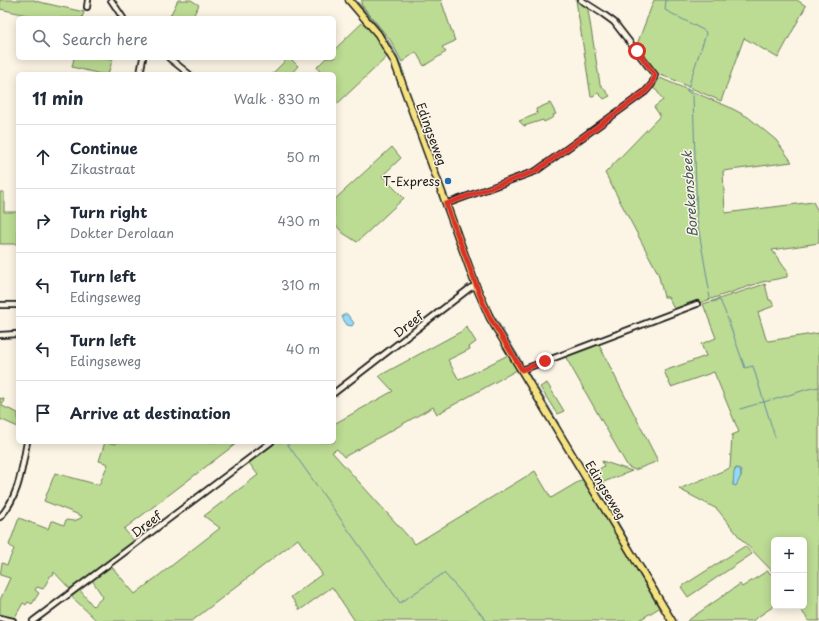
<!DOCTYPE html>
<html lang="en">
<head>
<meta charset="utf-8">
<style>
  body { margin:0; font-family:"Playpen Sans",sans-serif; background:#f6f6f7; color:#1f2937 }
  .controls { position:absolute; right:12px; bottom:12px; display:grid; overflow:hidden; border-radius:6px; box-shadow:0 2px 10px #0003 }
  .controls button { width:36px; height:36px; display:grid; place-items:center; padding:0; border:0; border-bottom:1px solid #e0e1e3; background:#fff; color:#1f2937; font:20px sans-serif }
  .stop { position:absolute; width:12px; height:12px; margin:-9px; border:3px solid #d93025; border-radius:50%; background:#fff }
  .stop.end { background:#d93025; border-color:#fff; box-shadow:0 1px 4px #0008 }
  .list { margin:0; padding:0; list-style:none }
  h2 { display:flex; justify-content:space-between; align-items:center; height:52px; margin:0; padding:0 16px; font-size:17px }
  h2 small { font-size:13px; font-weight:400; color:#747a83 }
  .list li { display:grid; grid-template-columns:26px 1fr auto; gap:12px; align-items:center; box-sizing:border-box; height:64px; padding:0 16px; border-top:1px solid #e0e1e3 }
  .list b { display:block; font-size:15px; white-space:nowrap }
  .list p { margin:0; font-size:13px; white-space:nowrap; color:#747a83 }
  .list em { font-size:13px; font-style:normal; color:#747a83 }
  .icon { flex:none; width:22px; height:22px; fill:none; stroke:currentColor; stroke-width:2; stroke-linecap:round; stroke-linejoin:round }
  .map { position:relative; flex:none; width:819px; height:621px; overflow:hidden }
  .search { position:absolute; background:#fff; box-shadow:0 2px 10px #0003; left:16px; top:16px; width:320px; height:44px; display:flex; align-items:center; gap:10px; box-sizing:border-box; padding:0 14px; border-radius:6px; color:#747a83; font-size:15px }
  .panel { position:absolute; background:#fff; box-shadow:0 2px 10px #0003; left:16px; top:72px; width:320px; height:372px; border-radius:6px }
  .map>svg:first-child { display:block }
</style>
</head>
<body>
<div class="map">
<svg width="819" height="621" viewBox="0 0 819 621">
  <rect width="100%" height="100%" fill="#fcf5e5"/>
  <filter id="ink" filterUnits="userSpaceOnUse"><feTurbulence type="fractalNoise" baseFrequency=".025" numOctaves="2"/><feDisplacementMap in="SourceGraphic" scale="8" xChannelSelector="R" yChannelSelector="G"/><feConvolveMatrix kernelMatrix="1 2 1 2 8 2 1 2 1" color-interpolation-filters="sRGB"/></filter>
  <g filter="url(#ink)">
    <path fill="#bcdb93" stroke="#6c7c58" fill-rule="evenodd" d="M0,0H35V1L84,12L82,18H40L0,9Z
      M178,0H191L199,5L192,18H169Z
      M352,0H356C377,24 395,45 405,76H402L394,56L387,43Z
      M362,0H441L455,41L442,47L446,52L424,66L416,52L402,62L391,41L361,4Z
      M576,0L587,4L600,84L610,96L604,99L598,93L591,97Z
      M654,0H797L806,6L778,58L744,38L721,101L691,88L672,79L657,74L653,70L636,47Z
      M363,22L380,42L388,56L337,104L334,97V74H321L317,67L326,58H334V50Z
      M74,58H113L108,74H101L72,67Z
      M288,58H290L298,66L291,74H272Z
      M660,78L729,107L748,117L776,140L792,162L723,171L725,213L813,202L819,213V243L772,250L787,271V277L762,282L675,311L668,297H664L658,273L605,173L659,117V114L654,107L663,100L657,91L653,88Z
      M550,103L556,114L553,115L554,117L544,122L543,120L524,126L519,121L537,114L536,109Z
      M392,147L401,158L382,176L404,198L357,242L343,233L334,223V200Z
      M0,192H4V212H18V244H0Z
      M765,284L769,300H771L774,306L758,312L766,339L768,341L819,333V621H809L798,606H804V540H774V573L741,539L717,509L679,489L730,468L732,435L739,432L714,372L671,387L664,371L706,356L701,344L716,338L703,304ZM737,468H738L741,471V476L733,485L735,469Z
      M466,326L476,342L469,347L470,349L448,360L459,380L508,355L517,370L437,414L433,407L344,457L337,449L332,452L415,544L535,471L551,498L583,479L659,608L638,621H355L332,587L300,610L291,597L322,574L298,539L192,621H97L71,596L79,589L93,606L103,597L92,580L111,566L135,594L220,528L204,516L258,475L249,463L276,442H334V424L393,391L379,376L462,331Z
      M598,343L658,461L635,470L628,467L565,356Z
      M547,383L564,411L557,414L540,387Z
      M0,398L4,399L2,406L18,413V427L0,419Z
      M105,442L116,444L117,442H242L237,443L124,529L134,541L71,590L54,572L53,575H51L43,589L37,587L35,590L39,593L32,604L28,602L26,605L23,603L14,619L0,615V600L10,578L0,575L2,563L7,565L14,549L9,545L19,518L48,529L51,521H54L64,525L66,520L74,521L81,518L82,516L44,501L55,473L99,485L108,464L99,461Z
      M602,461L632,471L596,485L590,475L604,466Z
      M745,546L752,554L688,597L681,587Z
      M767,571L774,576V606L752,621H687L740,584L742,587Z"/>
    <path fill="#95d8f7" stroke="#658d9f" d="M345,314H347L354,323L352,326L347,325L343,319L342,316Z
      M737,468L740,469L741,476L736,486L733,485L734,472Z"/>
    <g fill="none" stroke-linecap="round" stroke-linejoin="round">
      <path stroke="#658d9f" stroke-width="1" d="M355,0C375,23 395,43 403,73
        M666,0L665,10L705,31L706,34L701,49
        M688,88L700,51
        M687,89V91L693,95
        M693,96L697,220L709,289
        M709,293L710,298
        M712,302L720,300L726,314
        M490,309L522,362
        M727,317L745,368L753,366L764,402L770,400
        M10,331L18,330
        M527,371L534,382
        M536,385L559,424
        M773,400L808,389L819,387
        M759,403L764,402L775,437
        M740,409L757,404
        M286,442L400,603L444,573L487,621
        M600,493L612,512
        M615,517L642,564
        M644,566L653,581
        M655,585L658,589"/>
      <g stroke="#1c1c1c" stroke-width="8">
        <path id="minor" d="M111,0L123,18
          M87,7L88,0
          M169,58L189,74
          M140,74L143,58
          M446,204L536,171L645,92L652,84L655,75L614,22L603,14L581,0
          M0,305H18
          M0,335L18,334
          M522,370L697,304
          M334,393L470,288L476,286
          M0,517C19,497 22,468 27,442
          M0,618L13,621
          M33,621L271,442"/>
      </g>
      <g stroke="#1c1c1c" stroke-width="9">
        <path id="major" d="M349,0L378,34L394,61L476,286L490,318L672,621"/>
      </g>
      <use href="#minor" stroke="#fcf5e5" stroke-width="4.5"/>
      <use href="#major" stroke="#f5e382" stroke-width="6"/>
    </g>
  </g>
  <g fill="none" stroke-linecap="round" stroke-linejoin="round" filter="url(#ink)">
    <path stroke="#d93025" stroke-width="5" d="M545,361L522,370L490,318L481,298L446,204L536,171L645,92L652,84L655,75L637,51"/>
  </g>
  <circle fill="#1f6fb2" stroke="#fcf5e5" stroke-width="1.5" cx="448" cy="181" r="4"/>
  <g text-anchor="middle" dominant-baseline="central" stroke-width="3" stroke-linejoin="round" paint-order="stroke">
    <g font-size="12" fill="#1c1c1c" stroke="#fcf5e5">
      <text transform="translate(432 134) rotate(70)">Edingseweg</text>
      <text transform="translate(408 324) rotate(-38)">Dreef</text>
      <text transform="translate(606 490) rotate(59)">Edingseweg</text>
      <text transform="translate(146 524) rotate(-37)">Dreef</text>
    </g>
    <g font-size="12" fill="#1c1c1c" stroke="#fcf5e5" text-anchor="end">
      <text x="440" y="181">T-Express</text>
    </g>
    <g font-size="13" font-style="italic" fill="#40545e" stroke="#fcf5e5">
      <text transform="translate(689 194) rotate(-94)">Borekensbeek</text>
    </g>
  </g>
</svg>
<div class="controls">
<button>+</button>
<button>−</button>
</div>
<div class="stop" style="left:637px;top:51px"></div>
<div class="stop end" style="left:545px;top:361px"></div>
<div class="search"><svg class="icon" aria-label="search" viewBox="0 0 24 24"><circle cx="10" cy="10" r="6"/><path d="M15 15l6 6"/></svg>Search here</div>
<section class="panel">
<h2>11 min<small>Walk · 830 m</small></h2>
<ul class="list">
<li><svg class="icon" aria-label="ahead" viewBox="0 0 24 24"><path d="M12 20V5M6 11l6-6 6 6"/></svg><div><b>Continue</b><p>Zikastraat</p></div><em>50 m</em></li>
<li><svg class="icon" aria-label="right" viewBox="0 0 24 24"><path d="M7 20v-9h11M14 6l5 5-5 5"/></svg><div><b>Turn right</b><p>Dokter Derolaan</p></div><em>430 m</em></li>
<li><svg class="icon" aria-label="left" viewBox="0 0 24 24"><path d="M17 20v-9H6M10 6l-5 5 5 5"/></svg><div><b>Turn left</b><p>Edingseweg</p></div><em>310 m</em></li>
<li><svg class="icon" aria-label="left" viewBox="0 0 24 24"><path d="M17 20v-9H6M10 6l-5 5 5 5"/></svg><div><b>Turn left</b><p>Edingseweg</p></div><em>40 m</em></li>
<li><svg class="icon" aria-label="arrive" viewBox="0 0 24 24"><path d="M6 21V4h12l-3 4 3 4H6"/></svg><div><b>Arrive at destination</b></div></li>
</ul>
</section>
</div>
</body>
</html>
